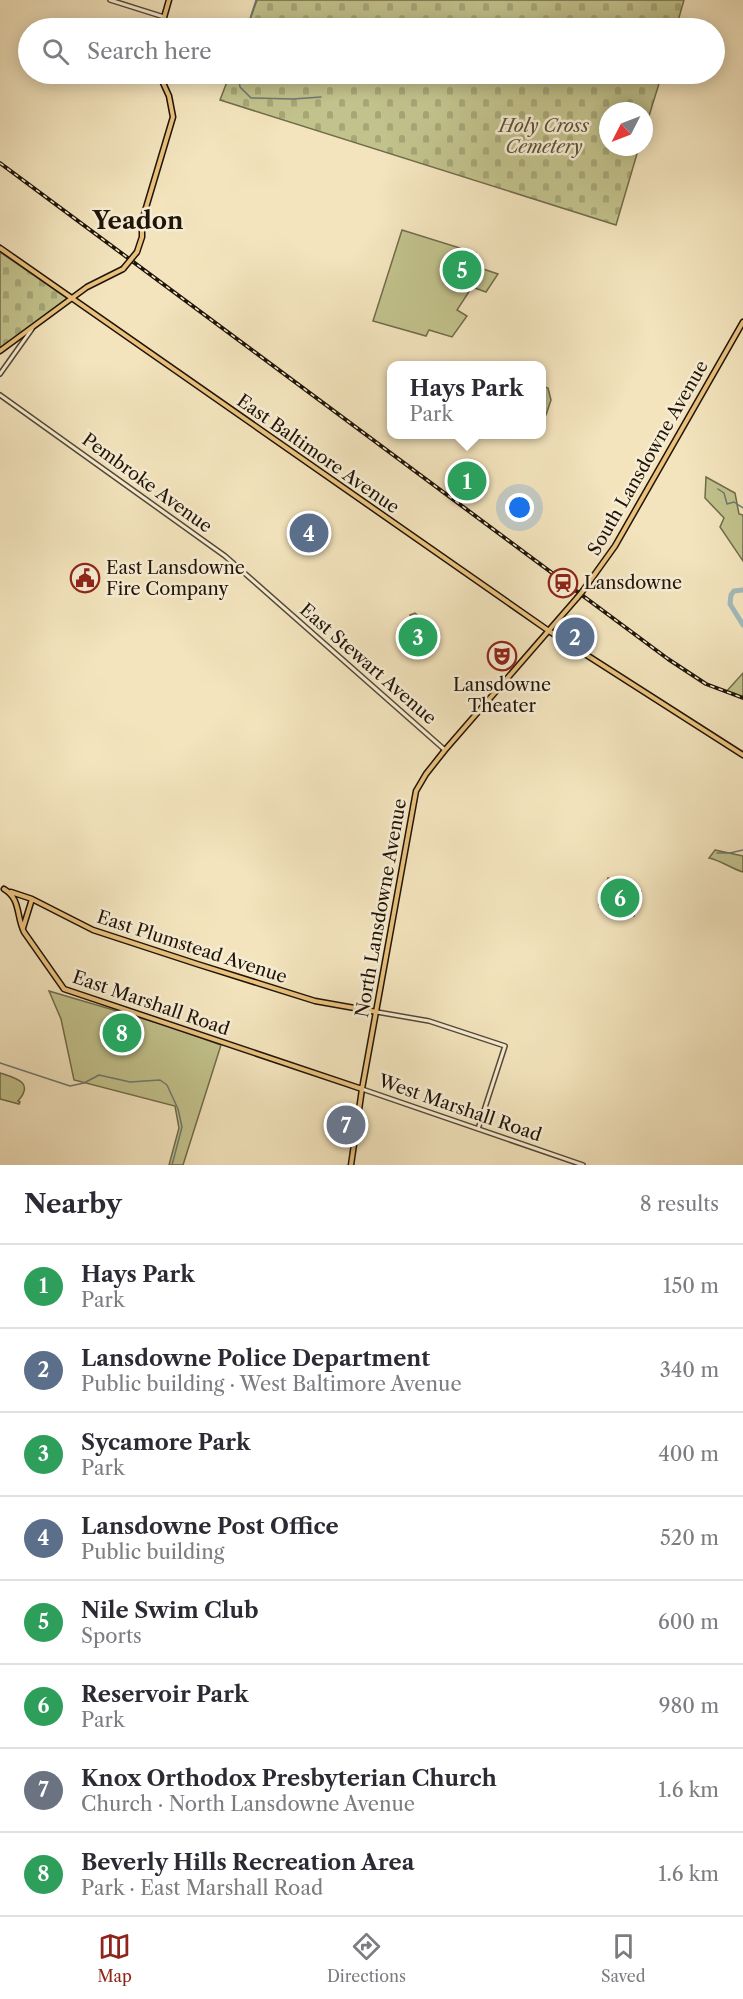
<!DOCTYPE html>
<html lang="en">
<head>
<meta charset="utf-8">
<style>
  body { margin:0; font-family:"Libre Caslon Text",serif; background:#f2f2f3; color:#2b2b33 }
  .compass { position:absolute; left:599px; top:102px; width:54px; height:54px; border-radius:50%; background:#fff; box-shadow:0 3px 15px #0003; rotate:228deg }
  .you { position:absolute; left:520px; top:508px; width:21px; height:21px; margin:-15px; border:4px solid #fff; border-radius:50%; background:#1a73e8; box-shadow:0 0 0 9px #1a73e833 }
  .badge { display:grid; place-items:center; width:39px; height:39px; border-radius:50%; background:#8f2418; color:#fff; font-size:20px; font-weight:700 }
  .pin { position:absolute; translate:-50% -50%; border:3px solid #fff; box-shadow:0 2px 6px #0006 }
  .popup { position:absolute; left:387px; top:361px; width:159px; height:78px; box-sizing:border-box; display:grid; place-content:center; border-radius:12px; background:#fff; filter:drop-shadow(0 2px 4px #0005); font-size:20px; white-space:nowrap; color:#7c7c81 }
  .popup b { font-size:22px; color:#2b2b33 }
  .popup::after { content:''; position:absolute; left:50%; top:100%; margin-left:-12px; border:12px solid transparent; border-top-color:#fff }
  .list { margin:0; padding:0; list-style:none }
  h2 { display:flex; justify-content:space-between; align-items:center; height:78px; margin:0; padding:0 24px; font-size:26px }
  h2 small { font-size:20px; font-weight:400; color:#7c7c81 }
  .list li { display:grid; grid-template-columns:39px 1fr auto; gap:18px; align-items:center; box-sizing:border-box; height:84px; padding:0 24px; border-top:2px solid #e1e1e2 }
  .list b { display:block; font-size:22px; white-space:nowrap }
  .list p { margin:0; font-size:20px; white-space:nowrap; color:#7c7c81 }
  .list em { font-size:20px; font-style:normal; color:#7c7c81 }
  .icon { flex:none; width:33px; height:33px; fill:none; stroke:currentColor; stroke-width:2; stroke-linecap:round; stroke-linejoin:round }
  .map { position:relative; flex:none; width:743px; height:1165px; overflow:hidden }
  .search { position:absolute; background:#fff; box-shadow:0 3px 15px #0003; left:18px; right:18px; top:18px; height:66px; display:flex; align-items:center; gap:15px; box-sizing:border-box; padding:0 21px; border-radius:33px; color:#7c7c81; font-size:22px }
  .sheet { height:750px; background:#fff }
  nav { display:flex; justify-content:space-around; align-items:center; box-sizing:border-box; height:84px; border-top:2px solid #e1e1e2; background:#fff; font-size:16px; color:#7c7c81 }
  nav a { display:grid; justify-items:center; gap:3px }
  nav .on { color:#8f2418 }
  .map>svg:first-child { display:block }
</style>
</head>
<body>
<div class="map">
<svg width="743" height="1165" viewBox="0 0 743 1165">
  <defs>
    <pattern id="cemetery-stones" width="16" height="16" patternUnits="userSpaceOnUse" patternTransform="scale(1.5)"><rect width="16" height="16" fill="#c2c28c"/><path d="M2 7V4a2 2 0 0 1 4 0v3zM10 15v-3a2 2 0 0 1 4 0v3z" fill="#a6a677"/></pattern>
  </defs>
  <rect width="100%" height="100%" fill="#f3e4bd"/>
  <filter id="stains"><feTurbulence type="fractalNoise" baseFrequency=".00333" numOctaves="4"/><feColorMatrix values="0 0 0 0 .2 0 0 0 0 .09 0 0 0 0 .02 0 0 0 .5 -.17"/></filter>
  <radialGradient id="worn" r=".72"><stop offset=".6" stop-color="#630" stop-opacity="0"/><stop offset="1" stop-color="#630" stop-opacity=".3"/></radialGradient>
  <path fill="url(#cemetery-stones)" stroke="#706b4a" stroke-width="1.5" d="M257,0H684L676,28H247Z
    M230,74H662L644,132V111H608V147H639L616,225L220,100Z
    M0,252L68,299L0,348Z"/>
  <path fill="#c2c28c" stroke="#706b4a" stroke-width="1.5" d="M402,230L476,253L474,266L498,274L486,292L472,287L457,310L467,316L452,337L429,330L426,336L373,321Z
    M542,386L548,388L551,400L546,415L542,417Z
    M467,461L485,475L467,501L448,487Z
    M706,477L735,493L739,514L743,515V561L720,527L724,518L705,498Z
    M415,613L435,630L424,643L430,648L427,653L401,631L414,626L410,615Z
    M743,673V698L726,692Z
    M715,850L743,856V872C730,868 722,861 709,858Z
    M608,878L641,891L634,916L599,905Z
    M49,991L168,1026L221,1045L183,1165H169L179,1128L175,1106L74,1080L61,1019Z
    M0,1073C15,1078 35,1082 18,1101L20,1102L19,1104L0,1099Z"/>
  <g fill="none" stroke-linecap="round" stroke-linejoin="round">
    <path stroke="#6d7874" stroke-width="1.5" d="M247,28L256,0
      M238,74L240,87L251,98L293,99L321,97
      M718,489L724,493L727,504L734,502L743,508
      M717,853H730L743,850
      M0,1063L70,1086L84,1083L99,1075L130,1082L160,1080L167,1085L178,1109L182,1127L172,1165"/>
    <path stroke="#a1bbbc" stroke-width="5" d="M743,590L734,591L731,595L730,604L743,625"/>
    <g stroke="#544835" stroke-width="6">
      <path id="minor" d="M110,0L164,17
        M0,374L32,329
        M0,395L225,556L445,750
        M377,1012L429,1021L505,1046L478,1129
        M362,1089L583,1165"/>
    </g>
    <g stroke="#1f1408" stroke-width="7">
      <path id="major" d="M161,28L169,0
        M0,248L549,631L743,755
        M137,252L142,237V221L173,117L169,96L159,74
        M0,351L87,287L123,269
        M582,592L615,546L743,322
        M4,889C21,899 16,916 24,932L64,989L362,1089
        M11,892L32,899L93,930L197,964L315,1001L377,1012
        M23,928L32,899
        M351,1165L362,1089L416,791L426,774L445,750L577,598"/>
    </g>
    <use href="#minor" stroke="#f7edd4" stroke-width="3"/>
    <use href="#major" stroke="#eac27e" stroke-width="4"/>
    <g stroke="#1f1408" stroke-width="4">
      <path id="rail" d="M0,163L668,659L706,684L743,698"/>
    </g>
    <use href="#rail" stroke="#f7edd4" stroke-width="1.5" stroke-dasharray="4.5" stroke-linecap="butt"/>
    <g stroke="#1f1408" stroke-width="7" stroke-linecap="butt">
      <path id="major-bridge" d="M123,269L137,252
        M577,598L582,592"/>
    </g>
    <use href="#major-bridge" stroke="#eac27e" stroke-width="4"/>
  </g>
  <defs>
    <g id="civic-ring" transform="scale(1.5)"><circle r="9.5" fill="#f7edd4" stroke="#8f2418" stroke-width="1.5"/><path d="M-.6-6.5H3V-4.5H.6V-3L4-1V1h2V6H-6V1h2V-1L-.6-3ZM-1.2 2.5V6h2.4V2.5Z" fill="#8f2418"/></g>
    <g id="station-ring" transform="scale(1.5)"><circle r="9.5" fill="#f7edd4" stroke="#8f2418" stroke-width="1.5"/><path d="M-3-6H3Q5-6 5-4V2Q5 4 3 4L4.5 6H3L1.5 4h-3L-3 6H-4.5L-3 4Q-5 4-5 2V-4Q-5-6-3-6ZM-3.5-4v3h7v-3ZM-3.5 1v1.5H-2V1ZM2 1v1.5H3.5V1Z" fill="#8f2418"/></g>
    <g id="theatre-ring" transform="scale(1.5)"><circle r="9.5" fill="#f7edd4" stroke="#8f2418" stroke-width="1.5"/><path d="M-5-5.5Q0-4 5-5.5V0Q5 5 0 6Q-5 5-5 0ZM-3.3-2.5H-1v1.5H-3.3ZM1-2.5H3.3v1.5H1ZM-2.8 1Q0 5.5 2.8 1Z" fill="#8f2418"/></g>
  </defs>
  <g fill-rule="evenodd">
    <use href="#civic-ring" x="85" y="578"/>
    <use href="#station-ring" x="563" y="583"/>
    <use href="#theatre-ring" x="502" y="656"/>
  </g>
  <g text-anchor="middle" dominant-baseline="central" stroke-width="5" stroke-linejoin="round" paint-order="stroke">
    <g font-size="18" font-style="italic" fill="#585136" stroke="#f7edd4">
      <text x="544" y="126">Holy Cross<tspan x="544" dy="21">Cemetery</tspan></text>
    </g>
    <g font-size="18" fill="#1f1408" stroke="#f7edd4">
      <text transform="translate(318 454) rotate(35)">East Baltimore Avenue</text>
      <text transform="translate(648 458) rotate(-60)">South Lansdowne Avenue</text>
      <text transform="translate(147 483) rotate(36)">Pembroke Avenue</text>
      <text transform="translate(368 664) rotate(41)">East Stewart Avenue</text>
      <text transform="translate(381 908) rotate(-80)">North Lansdowne Avenue</text>
      <text transform="translate(192 947) rotate(18)">East Plumstead Avenue</text>
      <text transform="translate(151 1003) rotate(19)">East Marshall Road</text>
      <text transform="translate(460 1108) rotate(19)">West Marshall Road</text>
    </g>
    <g font-size="18" fill="#1f1408" stroke="#f7edd4" text-anchor="start">
      <text x="106" y="568">East Lansdowne<tspan x="106" dy="21">Fire Company</tspan></text>
      <text x="584" y="583">Lansdowne</text>
      <text x="502" y="685" text-anchor="middle">Lansdowne<tspan x="502" dy="21">Theater</tspan></text>
    </g>
    <g font-size="24" font-weight="bold" fill="#1f1408" stroke="#f7edd4">
      <text x="138" y="220">Yeadon</text>
    </g>
  </g>
  <rect width="100%" height="100%" filter="url(#stains)"/>
  <rect width="100%" height="100%" fill="url(#worn)"/>
</svg>
<svg class="compass" viewBox="-18 -18 36 36"><path d="M0-13l5 13h-10z" fill="#e53935"/><path d="M0 13l5-13h-10z" fill="#7c7c81"/></svg>
<div class="you"></div>
<div class="pin badge" style="left:467px;top:481px;background:#2e9e5b">1</div>
<div class="popup"><b>Hays Park</b>Park</div>
<div class="pin badge" style="left:575px;top:637px;background:#5c6f8a">2</div>
<div class="pin badge" style="left:418px;top:637px;background:#2e9e5b">3</div>
<div class="pin badge" style="left:309px;top:533px;background:#5c6f8a">4</div>
<div class="pin badge" style="left:462px;top:270px;background:#2e9e5b">5</div>
<div class="pin badge" style="left:620px;top:898px;background:#2e9e5b">6</div>
<div class="pin badge" style="left:346px;top:1125px;background:#6b7280">7</div>
<div class="pin badge" style="left:122px;top:1033px;background:#2e9e5b">8</div>
<div class="search"><svg class="icon" aria-label="search" viewBox="0 0 24 24"><circle cx="10" cy="10" r="6"/><path d="M15 15l6 6"/></svg>Search here</div>
</div>
<section class="sheet">
<h2>Nearby<small>8 results</small></h2>
<ul class="list">
<li><span class="badge" style="background:#2e9e5b">1</span><div><b>Hays Park</b><p>Park</p></div><em>150 m</em></li>
<li><span class="badge" style="background:#5c6f8a">2</span><div><b>Lansdowne Police Department</b><p>Public building · West Baltimore Avenue</p></div><em>340 m</em></li>
<li><span class="badge" style="background:#2e9e5b">3</span><div><b>Sycamore Park</b><p>Park</p></div><em>400 m</em></li>
<li><span class="badge" style="background:#5c6f8a">4</span><div><b>Lansdowne Post Office</b><p>Public building</p></div><em>520 m</em></li>
<li><span class="badge" style="background:#2e9e5b">5</span><div><b>Nile Swim Club</b><p>Sports</p></div><em>600 m</em></li>
<li><span class="badge" style="background:#2e9e5b">6</span><div><b>Reservoir Park</b><p>Park</p></div><em>980 m</em></li>
<li><span class="badge" style="background:#6b7280">7</span><div><b>Knox Orthodox Presbyterian Church</b><p>Church · North Lansdowne Avenue</p></div><em>1.6 km</em></li>
<li><span class="badge" style="background:#2e9e5b">8</span><div><b>Beverly Hills Recreation Area</b><p>Park · East Marshall Road</p></div><em>1.6 km</em></li>
</ul>
</section>
<nav>
<a class="on"><svg class="icon" aria-label="map" viewBox="0 0 24 24"><path d="M3 6l6-2 6 2 6-2v14l-6 2-6-2-6 2zM9 4v14M15 6v14"/></svg>Map</a>
<a><svg class="icon" aria-label="directions" viewBox="0 0 24 24"><path d="M12 3l9 9-9 9-9-9zM9 14v-3h6M13 9l2 2-2 2"/></svg>Directions</a>
<a><svg class="icon" aria-label="saved" viewBox="0 0 24 24"><path d="M7 4h10v16l-5-4-5 4z"/></svg>Saved</a>
</nav>
</body>
</html>
